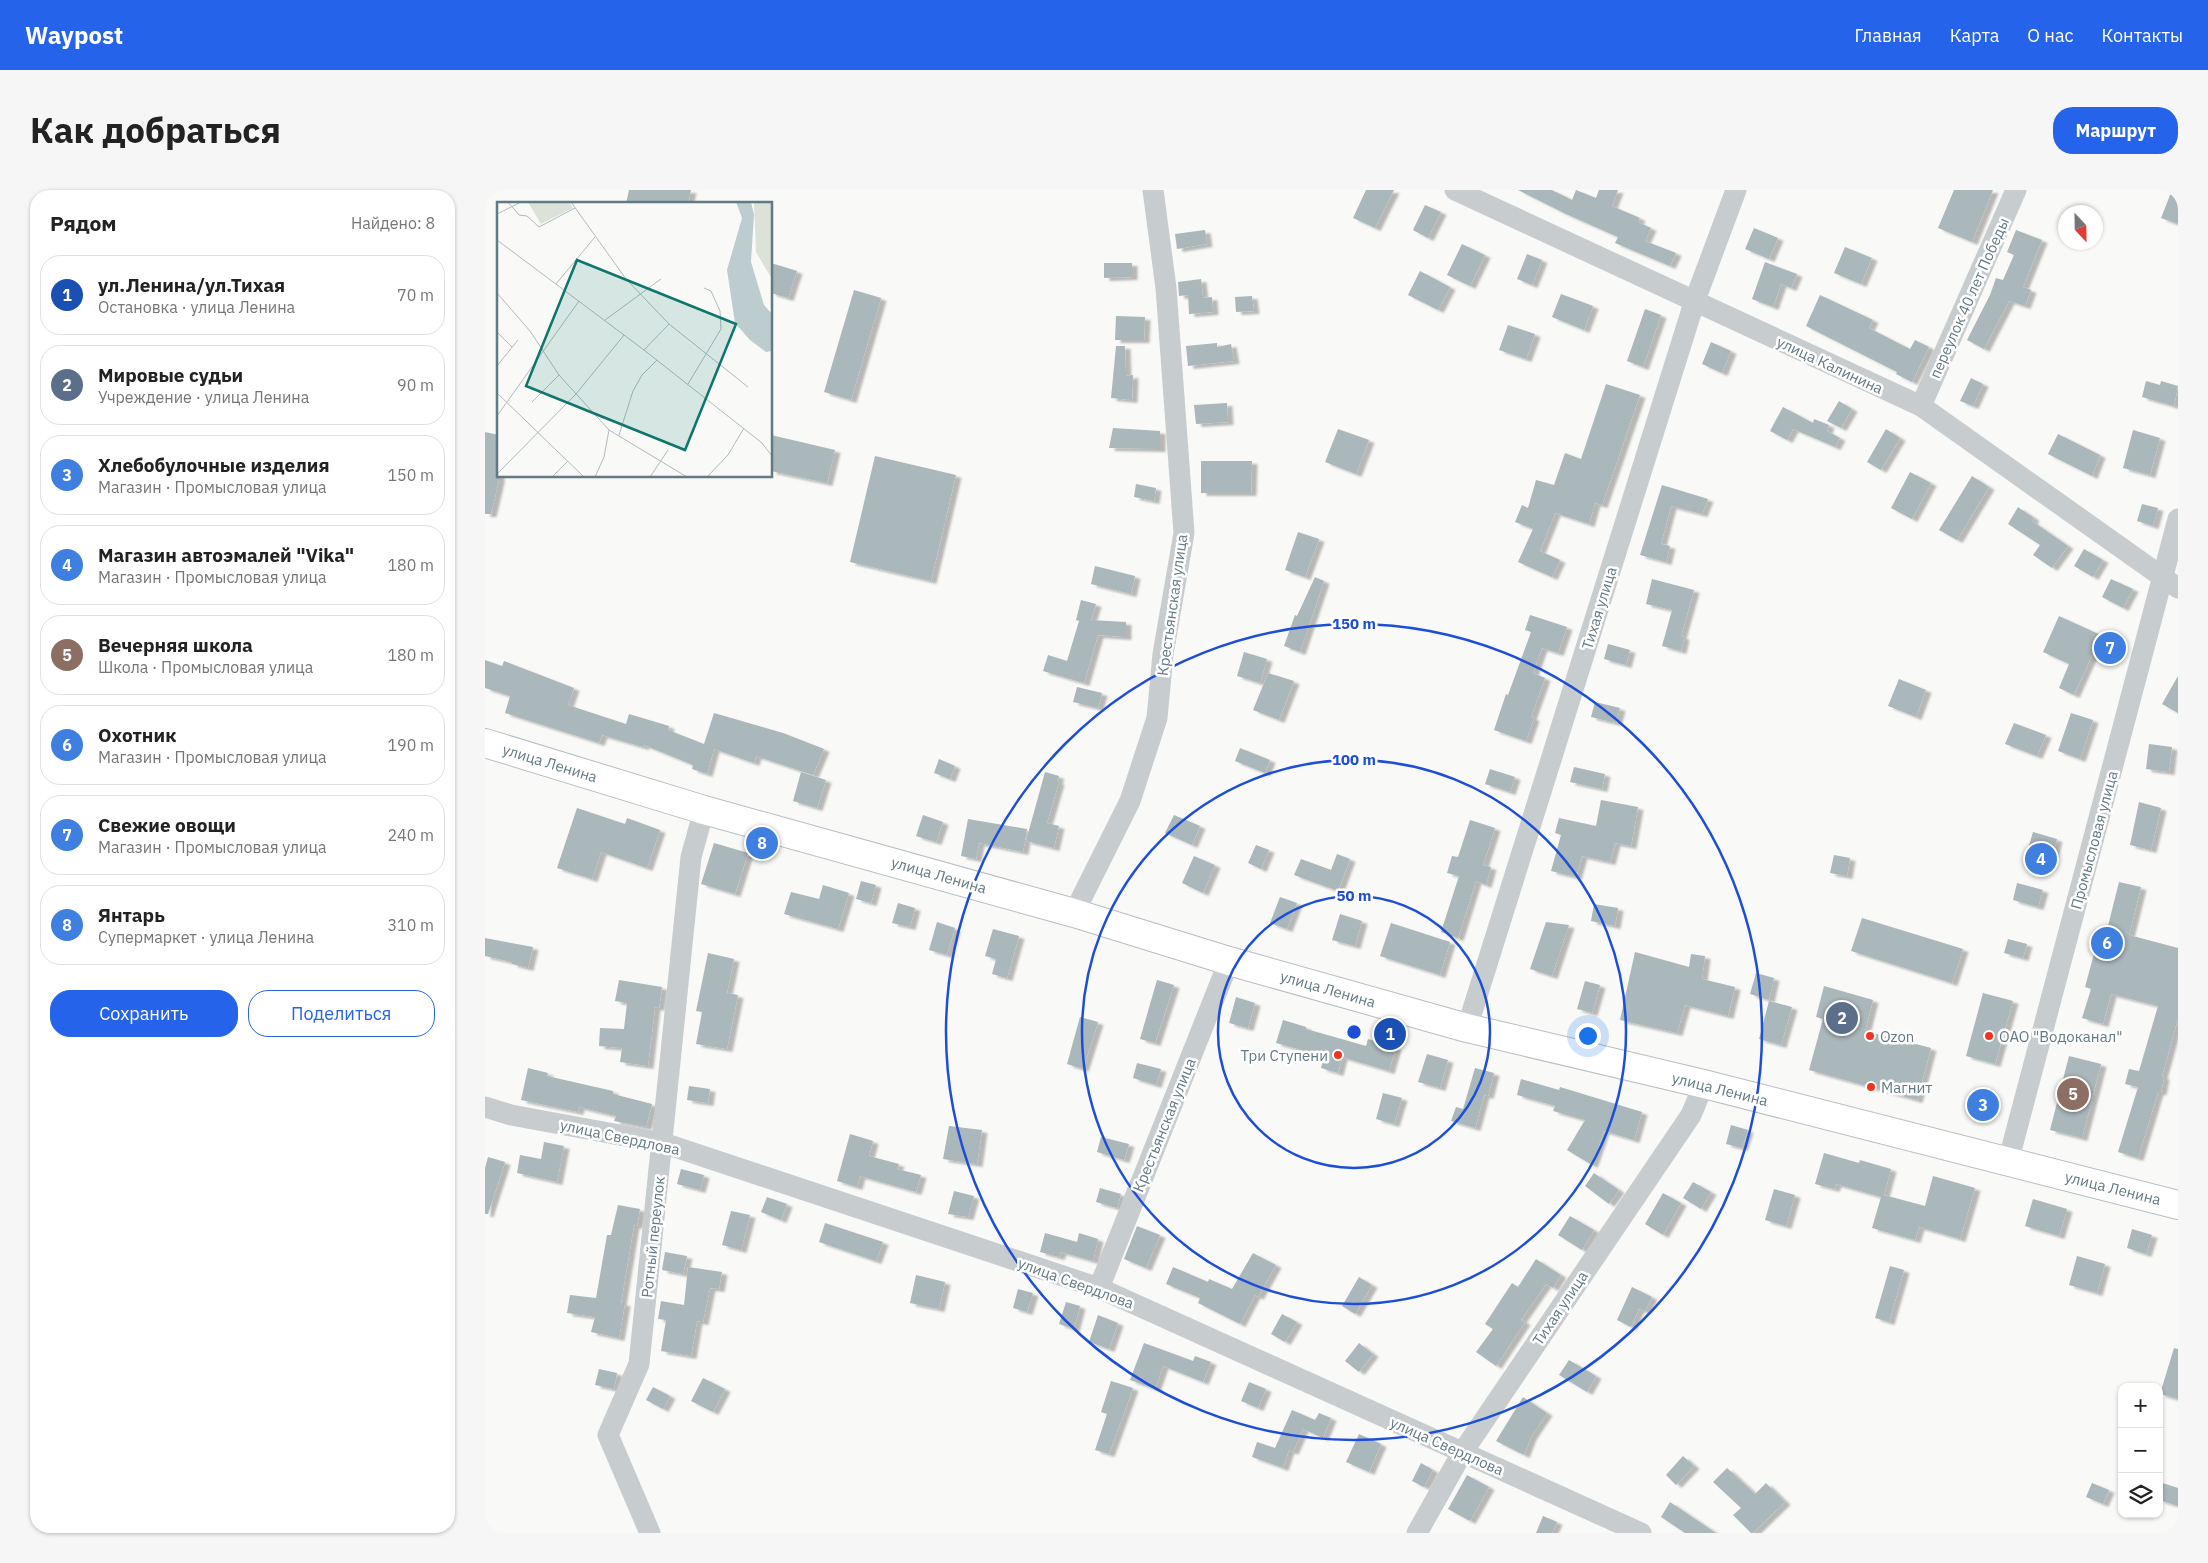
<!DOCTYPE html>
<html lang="ru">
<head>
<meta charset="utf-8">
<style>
  body { margin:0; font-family:"IBM Plex Sans",sans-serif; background:#f6f6f6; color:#222 }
  .controls { position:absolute; right:15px; bottom:15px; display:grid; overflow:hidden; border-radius:10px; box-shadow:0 1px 4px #0004 }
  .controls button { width:45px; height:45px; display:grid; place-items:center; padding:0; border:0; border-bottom:1px solid #e0e0e0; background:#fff; color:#222; font:25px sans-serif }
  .compass { position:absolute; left:1573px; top:15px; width:45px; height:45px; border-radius:50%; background:#fff; box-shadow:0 1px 4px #0004; rotate:158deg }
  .you { position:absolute; left:1102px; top:845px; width:18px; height:18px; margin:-12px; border:4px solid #fff; border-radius:50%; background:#1a73e8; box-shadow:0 0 0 8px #1a73e833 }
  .badge { display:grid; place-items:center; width:32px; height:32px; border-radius:50%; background:#2563eb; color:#fff; font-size:16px; font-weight:700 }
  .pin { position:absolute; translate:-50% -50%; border:2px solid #fff; box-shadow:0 1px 5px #0006 }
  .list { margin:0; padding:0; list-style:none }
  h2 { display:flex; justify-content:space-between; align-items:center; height:65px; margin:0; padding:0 20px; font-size:21px }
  h2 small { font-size:16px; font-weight:400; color:#767676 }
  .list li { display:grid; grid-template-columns:32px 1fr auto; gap:15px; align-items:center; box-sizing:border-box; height:80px; margin:0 10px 10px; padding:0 10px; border:1px solid #e0e0e0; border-radius:20px }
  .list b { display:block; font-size:19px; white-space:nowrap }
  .list p { margin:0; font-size:16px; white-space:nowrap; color:#767676 }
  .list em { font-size:16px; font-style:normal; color:#767676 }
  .actions { display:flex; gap:10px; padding:15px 20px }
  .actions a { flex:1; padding:11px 0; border:1px solid #2563eb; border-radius:20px; text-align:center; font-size:18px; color:#2563eb }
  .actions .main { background:#2563eb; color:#fff }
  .icon { flex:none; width:28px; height:28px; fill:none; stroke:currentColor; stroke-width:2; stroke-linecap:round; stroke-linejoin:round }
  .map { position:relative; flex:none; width:1693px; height:1343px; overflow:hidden; border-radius:20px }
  header { display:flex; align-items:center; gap:30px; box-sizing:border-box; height:70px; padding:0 25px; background:#2563eb; color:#fff }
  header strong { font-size:24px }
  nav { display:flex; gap:28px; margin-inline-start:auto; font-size:18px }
  .intro { display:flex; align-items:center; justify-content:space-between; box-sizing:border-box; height:120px; padding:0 30px }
  h1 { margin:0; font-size:35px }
  .button { padding:12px 22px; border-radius:20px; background:#2563eb; color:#fff; font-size:18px; font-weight:700 }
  main { display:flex; gap:30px; padding:0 30px }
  aside { flex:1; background:#fff; border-radius:20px; box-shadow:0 1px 4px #0004 }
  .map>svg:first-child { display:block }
</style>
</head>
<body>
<header>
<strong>Waypost</strong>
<nav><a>Главная</a><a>Карта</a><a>О нас</a><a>Контакты</a></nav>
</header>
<div class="intro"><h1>Как добраться</h1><a class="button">Маршрут</a></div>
<main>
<aside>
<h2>Рядом<small>Найдено: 8</small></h2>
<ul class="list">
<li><span class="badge" style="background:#1a4fb4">1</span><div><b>ул.Ленина/ул.Тихая</b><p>Остановка · улица Ленина</p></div><em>70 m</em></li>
<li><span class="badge" style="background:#5c6f8a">2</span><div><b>Мировые судьи</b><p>Учреждение · улица Ленина</p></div><em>90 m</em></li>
<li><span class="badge" style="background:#3f7fe0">3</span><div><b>Хлебобулочные изделия</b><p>Магазин · Промысловая улица</p></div><em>150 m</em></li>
<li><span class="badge" style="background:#3f7fe0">4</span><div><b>Магазин автоэмалей &quot;Vika&quot;</b><p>Магазин · Промысловая улица</p></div><em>180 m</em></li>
<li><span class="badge" style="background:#8d6e63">5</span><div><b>Вечерняя школа</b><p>Школа · Промысловая улица</p></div><em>180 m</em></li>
<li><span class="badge" style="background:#3f7fe0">6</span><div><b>Охотник</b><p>Магазин · Промысловая улица</p></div><em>190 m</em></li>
<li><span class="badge" style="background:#3f7fe0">7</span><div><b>Свежие овощи</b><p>Магазин · Промысловая улица</p></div><em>240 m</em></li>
<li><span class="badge" style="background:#3f7fe0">8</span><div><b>Янтарь</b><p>Супермаркет · улица Ленина</p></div><em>310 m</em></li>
</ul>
<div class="actions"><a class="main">Сохранить</a><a>Поделиться</a></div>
</aside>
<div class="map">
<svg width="1693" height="1343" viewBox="0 0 1693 1343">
  <defs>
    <filter id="shadow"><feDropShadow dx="5.5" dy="3" stdDeviation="1" flood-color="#0004"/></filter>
  </defs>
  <rect width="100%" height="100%" fill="#f9f9f7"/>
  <path fill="#aab7bb" filter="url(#shadow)" d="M144,0H206L203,14H141Z
    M881,0H909L890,38L868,28Z
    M1033,0H1067L1087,10L1091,0L1111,8L1114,0H1133L1127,16L1155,28L1153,32L1166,38L1160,51L1191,63L1185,76L1130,53L1133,47L1081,24Z
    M1469,0H1508L1487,52L1453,38Z
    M1687,0H1693V34L1676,28Z
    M940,15L956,22L943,48L928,40Z
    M1269,38L1293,48L1284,69L1260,59Z
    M720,40L722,54L692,59L690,44Z
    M1531,40L1557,50L1538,97L1546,100L1540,116L1524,111L1499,159L1482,150L1505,105L1511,88L1518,90L1529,65L1522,62Z
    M977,54L1000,65L985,96L962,85Z
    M1360,57L1387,68L1376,94L1349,83Z
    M1042,64L1057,70L1047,95L1032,89Z
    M1280,72L1312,84L1306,98L1296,94L1288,117L1267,109Z
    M286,73L312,81L303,108L286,103Z
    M619,73H647V87L619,88Z
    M935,81L965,97L953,120L923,105Z
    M716,89L718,108L727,107L728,122L704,124L703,105L694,106L693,92Z
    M369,100L396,108L366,210L339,202Z
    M1076,104L1108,116L1099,140L1067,127Z
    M1335,105L1388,130L1384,138L1425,159L1430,150L1444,157L1427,192L1411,184L1412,182L1321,136Z
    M767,106L769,121L751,122L750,107Z
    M1160,119L1176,125L1158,177L1142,171Z
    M631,126L660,127L659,150H630Z
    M1023,135L1050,144L1041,169L1014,160Z
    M1226,152L1246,161L1237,183L1217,174Z
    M732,153V157L746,154L749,171L703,176L701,156Z
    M631,156H640L641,186L648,185L647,210L626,208Z
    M1486,188L1498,194L1488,216L1475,211Z
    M1661,191L1675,195L1676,191L1693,196L1689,216L1657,207Z
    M1121,194L1155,205L1117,315L1110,313L1104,334L1070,323L1055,361L1075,370L1067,387L1033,372L1048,339L1030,332L1037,315L1043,318L1051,290L1069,295L1080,263L1096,269Z
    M1354,211L1367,219L1356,238L1342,231Z
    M742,213L743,232L711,234L709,215Z
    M1298,217L1328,233L1329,229L1344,235L1342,241L1355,248L1350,257L1308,239L1302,250L1285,241Z
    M628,238L675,241V259L624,258Z
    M853,239L884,250L871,284L840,272Z
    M1401,239L1415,248L1396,280L1382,272Z
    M1648,240L1675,248L1665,285L1638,278Z
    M0,242L14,245V290L6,324H0Z
    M1573,244L1615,265L1607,286L1563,264Z
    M286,245L350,260L342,293L286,281Z
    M390,266L471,285L446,391L365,372Z
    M716,271H767L766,303H716Z
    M1425,282L1446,293L1427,329L1406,318Z
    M1487,286L1504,297L1472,350L1454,340Z
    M651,294L671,298L669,311L649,307Z
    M1177,295L1223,309L1217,324L1186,316L1176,354L1185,356L1181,372L1155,365Z
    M1657,314L1673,318L1668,336L1652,331Z
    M1533,317L1549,328L1547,331L1583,356L1567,378L1548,365L1555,355L1523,334Z
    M813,342L834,349L820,387L800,380Z
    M1599,359L1618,370L1608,387L1589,376Z
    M610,376L650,386L646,404L606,394Z
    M830,387L839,391L815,462L799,456L810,425L812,426Z
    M1167,389L1209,400L1196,446L1199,447L1196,461L1177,456L1187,420L1161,414Z
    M1626,389L1648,399L1638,418L1617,407Z
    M596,410L611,414L606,430L641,432V447L613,445L599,493L558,481L563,465L582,471L594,431L591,430Z
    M1045,425L1082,437L1073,463L1057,458L1048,483L1060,488L1046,527L1049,528L1041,551L1009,540L1021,504L1023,505L1046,442L1040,440Z
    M1574,426L1631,452L1624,469L1608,463L1589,505L1574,498L1584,474L1558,462Z
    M1123,454L1145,460L1141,475L1119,469Z
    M759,462L782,469L775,493L752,486Z
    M0,470L17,476L19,471L89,498L83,515L141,534L144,524L184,536L183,540L219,554L229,523L298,543L339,559L328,585L271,566L269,573L229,559L222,584L207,579L208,575L159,555L158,557L117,545L114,553L20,523L25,506L0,498Z
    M783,483L809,491L794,530L768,520Z
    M1693,486V523L1677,514Z
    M1414,489L1441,500L1431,527L1403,516Z
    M592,497L617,503L613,518L588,512Z
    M1110,512L1135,518L1131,533L1106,527Z
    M1586,523L1608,530L1595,569L1573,561Z
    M1529,533L1561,545L1552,566L1520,554Z
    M1664,554L1687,557L1684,582L1661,579Z
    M755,558L785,570L780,583L750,571Z
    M454,569L470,576L465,589L449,583Z
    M1089,577L1120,584L1117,599L1085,592Z
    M1005,579L1030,587L1025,602L1000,594Z
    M316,582L341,590L332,618L308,611Z
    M560,582L574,586L572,591L574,592L562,633L574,636L569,658L541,651Z
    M1116,610L1153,617L1146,656L1130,653L1125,672L1097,666L1091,687L1066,681L1076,645L1070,643L1074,628L1111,636Z
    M1654,612L1676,618L1666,660L1645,655Z
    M92,618L140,634L142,628L175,640L162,678L116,662L107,689L72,678Z
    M438,625L458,632L451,652L431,646Z
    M689,625L715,636L707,655L680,643Z
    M483,629L542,639L538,662L494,653L491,669L476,666Z
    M985,630L1010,638L998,675L1006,677L1001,695L991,691L973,748L956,742L974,686L962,683L967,666L973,667Z
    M1548,642L1572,649L1568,665L1543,659Z
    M229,653L263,663L250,704L216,694Z
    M771,655L784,660L776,679L763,673Z
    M852,664L865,669L853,701L809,685L816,669L846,680Z
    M1349,665L1365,668L1362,686L1345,683Z
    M709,666L730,675L718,703L697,693Z
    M376,691L391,695L386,713L371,709Z
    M1634,692L1656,697L1644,745L1693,758V828L1677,886L1679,887L1676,902H1673L1653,968L1633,962L1653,897L1640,894L1644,879L1654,881L1673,816L1626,804L1618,834L1597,828L1606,799L1600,797L1616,738L1622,740Z
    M1532,693L1558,700L1553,717L1528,710Z
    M338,695L364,703L353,739L299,724L306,702L334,709Z
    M795,707L812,713L802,739L785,733Z
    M413,713L430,718L425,737L407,733Z
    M1109,714L1133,718L1130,736L1106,731Z
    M855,724L877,731L870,756L847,750Z
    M1377,728L1478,759L1467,793L1366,761Z
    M452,732L470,738L462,765L444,760Z
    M1061,732L1084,735L1067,786L1045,779Z
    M906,733L965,752L955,785L895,766Z
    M508,739L534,746L522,788L507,784L511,769L500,766Z
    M0,748L48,757L43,778L27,774V772L0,766Z
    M1523,749L1542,754L1538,768L1519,763Z
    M1150,762L1204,777L1206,764L1220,766L1217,789L1250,797L1243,826L1200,815L1192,843L1135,830Z
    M223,763L249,769L242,803L253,805L242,859L211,854L217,822L211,821Z
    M1271,783L1289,788L1284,810L1265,804Z
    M134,790L177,797L174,818L170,817L163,876L135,872L137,858L114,856L115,838L139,839L142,813L130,811Z
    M672,790L689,795L670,853L655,849Z
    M1100,791L1115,795L1107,823L1092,819Z
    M1339,796L1388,810L1380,841L1446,858L1432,910L1324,880L1338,829L1331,827Z
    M1498,803L1528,811L1510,874L1481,866Z
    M751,807L770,813L763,838L744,833Z
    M1284,811L1307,817L1296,855L1274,849Z
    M595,827L613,832L598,879L582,874Z
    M798,830L821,837V839L881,856L883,849L911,857L904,881L857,867L853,883L836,878L839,866L791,853Z
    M942,864L963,870L955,898L933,892Z
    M1584,866L1616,874L1597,948L1565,940Z
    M652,873L676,879L671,895L648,888Z
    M43,878L63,883L62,886L128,901V904L167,914L161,937L129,931L131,926L94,917L93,922L36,910Z
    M990,878L1009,883L1003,906L999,905L990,938L966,931L971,917L978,919Z
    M1036,889L1074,900L1075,897L1157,922L1149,950L1119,941L1107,975L1082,960L1100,930L1068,921L1070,916L1032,905Z
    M204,896L225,899L223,913L202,910Z
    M898,903L917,908L909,934L891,929Z
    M1246,935L1263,940L1257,958L1241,954Z
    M464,936L497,940L492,974L458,969Z
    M365,944L388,951L384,966L414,974L412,979L436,985L431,1002L375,986L372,997L352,991Z
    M616,947L644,954L639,970L612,962Z
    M59,952L79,956L72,992L32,983L35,965L56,969Z
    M1339,963L1374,973L1375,970L1406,979L1399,1005L1440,1016L1448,986L1490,998L1475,1049L1434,1037L1430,1050L1387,1038L1396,1007L1351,994L1349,999L1330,994Z
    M3,967L20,972L3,1024H0V978Z
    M196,979L219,985L215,1000L192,994Z
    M1109,983L1134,1000L1124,1014L1100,996Z
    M1208,992L1226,1002L1216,1019L1198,1008Z
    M615,998L636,1004L632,1018L611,1012Z
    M1289,999L1310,1005L1301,1036L1280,1030Z
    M469,1001L489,1006L483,1027L463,1024Z
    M1178,1003L1196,1013L1178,1045L1160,1034Z
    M282,1007L302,1014L296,1030L276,1022Z
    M1548,1009L1582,1019L1574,1046L1540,1036Z
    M133,1015L155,1019L152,1036L149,1035L136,1113H140L134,1148L106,1142L110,1127L82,1123L85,1105L111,1108L122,1045H126Z
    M246,1021L265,1025L256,1060L237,1055Z
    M1085,1026L1109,1040L1097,1060L1073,1045Z
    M340,1033L398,1052L391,1071L334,1052Z
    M652,1036L675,1045L661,1078L639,1069Z
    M1647,1039L1667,1045L1661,1064L1642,1058Z
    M560,1043L592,1052L594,1043L613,1049L608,1071L576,1062L574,1067L555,1062Z
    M180,1062L202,1066L198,1084L177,1080Z
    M768,1063L791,1075L773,1107L770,1105L755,1134L713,1113L715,1108L681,1094L688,1077L723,1092L724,1089L747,1099Z
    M1592,1066L1620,1074L1612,1103L1584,1095Z
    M1051,1069L1076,1085L1068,1098L1061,1094L1036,1130L1040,1132L1011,1176L991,1162L1008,1139L1000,1134L1027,1093L1033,1097Z
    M1405,1076L1419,1080L1404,1132L1390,1128Z
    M203,1077L237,1082L234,1099L225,1098L218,1132L212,1131L206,1166L176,1161L181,1130L173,1129L176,1111L199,1115Z
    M431,1085L460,1092L454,1119L425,1113Z
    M874,1087L887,1095L870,1124L857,1116Z
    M1147,1097L1167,1107L1160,1121L1154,1119L1146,1137L1132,1130Z
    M533,1099L548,1103L542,1122L528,1118Z
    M581,1112L595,1116L589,1139L574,1134Z
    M797,1124L812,1132L800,1152L786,1144Z
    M613,1125L633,1133L624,1159L604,1152Z
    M659,1153L708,1171L710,1166L726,1172L718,1192L678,1176L670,1199L645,1190Z
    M874,1153L888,1164L874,1182L860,1171Z
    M1689,1158L1693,1159V1209L1675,1204Z
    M1084,1170L1111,1186L1102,1202L1074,1185Z
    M114,1179L132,1183L129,1199L110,1195Z
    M218,1188L240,1199L228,1222L206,1211Z
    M626,1191L648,1198L624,1264L610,1260L622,1224L616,1222Z
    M764,1192L781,1199L773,1218L756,1211Z
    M168,1197L185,1206L178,1219L161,1210Z
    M1038,1207L1062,1223L1046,1247L1039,1265L1011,1251Z
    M807,1220L830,1230L834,1223L846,1228L838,1248L818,1239L808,1262L804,1260L798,1278L767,1267L772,1252L790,1258Z
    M874,1244L896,1254L884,1282L861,1272Z
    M1198,1266L1209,1276L1191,1295L1181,1285Z
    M936,1273L948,1280L939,1297L927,1291Z
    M1242,1278L1270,1304L1281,1293L1300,1312L1268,1343H1266L1248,1325L1256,1318L1228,1292Z
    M982,1285L1004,1297L985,1331L963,1319Z
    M1674,1292L1693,1298V1316L1674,1310Z
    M1607,1293L1624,1300L1618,1314L1601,1307Z
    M1185,1312L1231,1343H1200L1176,1327Z
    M1058,1326L1072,1332L1067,1343H1051Z"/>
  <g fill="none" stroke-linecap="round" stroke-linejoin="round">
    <g stroke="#b7bec1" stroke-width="30">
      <path id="major" d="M0,553L219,620L589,723L744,771L982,838L1219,894L1693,1015"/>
    </g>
    <path stroke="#c7cccf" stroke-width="21" d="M970,0L1436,216L1693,398
      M1436,216L1531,0
      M589,723L645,611L672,528L678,464L699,343L681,98L668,0
      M982,838L1209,113L1251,0
      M0,917L26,925L178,953L614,1098L1156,1343
      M1523,972L1693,329
      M614,1098L744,771
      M165,1343L123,1245L154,1174L206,667L219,620
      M932,1343L977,1263L1206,925L1219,894"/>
    <use href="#major" stroke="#fff" stroke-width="28"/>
  </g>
  <g fill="none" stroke="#1d4ed8" stroke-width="2.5">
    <circle cx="869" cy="842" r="136"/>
    <circle cx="869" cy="842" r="272"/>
    <circle cx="869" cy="842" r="408"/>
  </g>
  <g fill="#f2341e" stroke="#fff" stroke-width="2">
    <circle cx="1385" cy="846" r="5"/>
    <circle cx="1504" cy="846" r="5"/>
    <circle cx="853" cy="865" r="5"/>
    <circle cx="1386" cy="897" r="5"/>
  </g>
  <g text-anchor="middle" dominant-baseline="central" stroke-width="5" stroke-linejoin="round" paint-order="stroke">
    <g font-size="15" fill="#627a84" stroke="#fff">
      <text transform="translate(1484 108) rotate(-66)">переулок 40 лет Победы</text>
      <text transform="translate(1345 175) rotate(25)">улица Калинина</text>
      <text transform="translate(687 415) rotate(-82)">Крестьянская улица</text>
      <text transform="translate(1114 418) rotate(-73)">Тихая улица</text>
      <text transform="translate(65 573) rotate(17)">улица Ленина</text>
      <text transform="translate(1609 650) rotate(-75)">Промысловая улица</text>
      <text transform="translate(454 685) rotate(16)">улица Ленина</text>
      <text transform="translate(843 799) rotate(16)">улица Ленина</text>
      <text transform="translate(1235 899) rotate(14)">улица Ленина</text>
      <text transform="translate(679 935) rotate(-68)">Крестьянская улица</text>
      <text transform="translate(135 947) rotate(12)">улица Свердлова</text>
      <text transform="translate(1628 998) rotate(14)">улица Ленина</text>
      <text transform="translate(168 1047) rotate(-84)">Ротный переулок</text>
      <text transform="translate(591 1093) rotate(20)">улица Свердлова</text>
      <text transform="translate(1075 1118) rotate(-56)">Тихая улица</text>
      <text transform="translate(962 1256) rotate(24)">улица Свердлова</text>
    </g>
    <g font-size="15" fill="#627a84" stroke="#fff" text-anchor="start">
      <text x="1395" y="846">Ozon</text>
      <text x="1514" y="846">ОАО "Водоканал"</text>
      <text x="843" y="865" text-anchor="end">Три Ступени</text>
      <text x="1396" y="897">Магнит</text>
    </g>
  </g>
  <g transform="translate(12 12)">
    <rect width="275" height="275" fill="#f9f9f7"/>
    <path d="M31,0H72L76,6L44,22ZM257,0H275V77L259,50Z" fill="#dce2d7"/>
    <path d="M239,0H254L257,13L254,60L267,103L275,112V149L269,150L253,138L238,121L230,68L245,16Z" fill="#bdcccf"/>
    <path fill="none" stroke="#afbbbf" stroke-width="1" d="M11,0L22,13L30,14L42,25L78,6M74,0L129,77L172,122L251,185M0,12L24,0M0,38L147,148L265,241L275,254M59,82L98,35M0,91L33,129L62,173L112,228L190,275M108,118L164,77M0,130L15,145M147,148L172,122M0,164L21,138M191,182L224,127L223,109L214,89L207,86M0,191L87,275M35,200L62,173M0,214L82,99M122,233L136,189L145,173L160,158M0,272L79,192L127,133M55,275L71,259M98,275L107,255L112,228M153,275L171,248M210,275L231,253L247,226"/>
    <path fill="#0f766e" fill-opacity="0.15" stroke="#0f766e" stroke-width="2.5" d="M80,58L239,122L188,248L29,184Z"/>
    <rect width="275" height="275" fill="none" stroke="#627a84" stroke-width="2.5"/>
  </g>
  <circle cx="869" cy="842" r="8" fill="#1d4ed8" stroke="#fff" stroke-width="2.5"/>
  <g font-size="15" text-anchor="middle" font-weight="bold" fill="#1d4ed8" stroke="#fff" stroke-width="5" stroke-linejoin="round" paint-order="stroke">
    <text x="869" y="439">150 m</text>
    <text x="869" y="575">100 m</text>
    <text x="869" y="711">50 m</text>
  </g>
</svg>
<div class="controls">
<button>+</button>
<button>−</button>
<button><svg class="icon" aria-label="layers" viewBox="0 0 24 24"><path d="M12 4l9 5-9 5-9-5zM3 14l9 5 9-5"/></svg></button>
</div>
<svg class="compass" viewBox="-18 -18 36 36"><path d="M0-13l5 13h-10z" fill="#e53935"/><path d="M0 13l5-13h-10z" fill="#767676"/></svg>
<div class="you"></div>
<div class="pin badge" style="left:905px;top:844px;background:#1a4fb4">1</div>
<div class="pin badge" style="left:1357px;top:828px;background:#5c6f8a">2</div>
<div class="pin badge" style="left:1498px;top:915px;background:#3f7fe0">3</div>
<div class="pin badge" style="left:1556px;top:669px;background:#3f7fe0">4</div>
<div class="pin badge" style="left:1588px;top:904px;background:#8d6e63">5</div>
<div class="pin badge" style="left:1622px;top:753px;background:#3f7fe0">6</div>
<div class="pin badge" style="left:1625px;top:458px;background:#3f7fe0">7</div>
<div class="pin badge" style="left:277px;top:653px;background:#3f7fe0">8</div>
</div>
</main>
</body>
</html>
